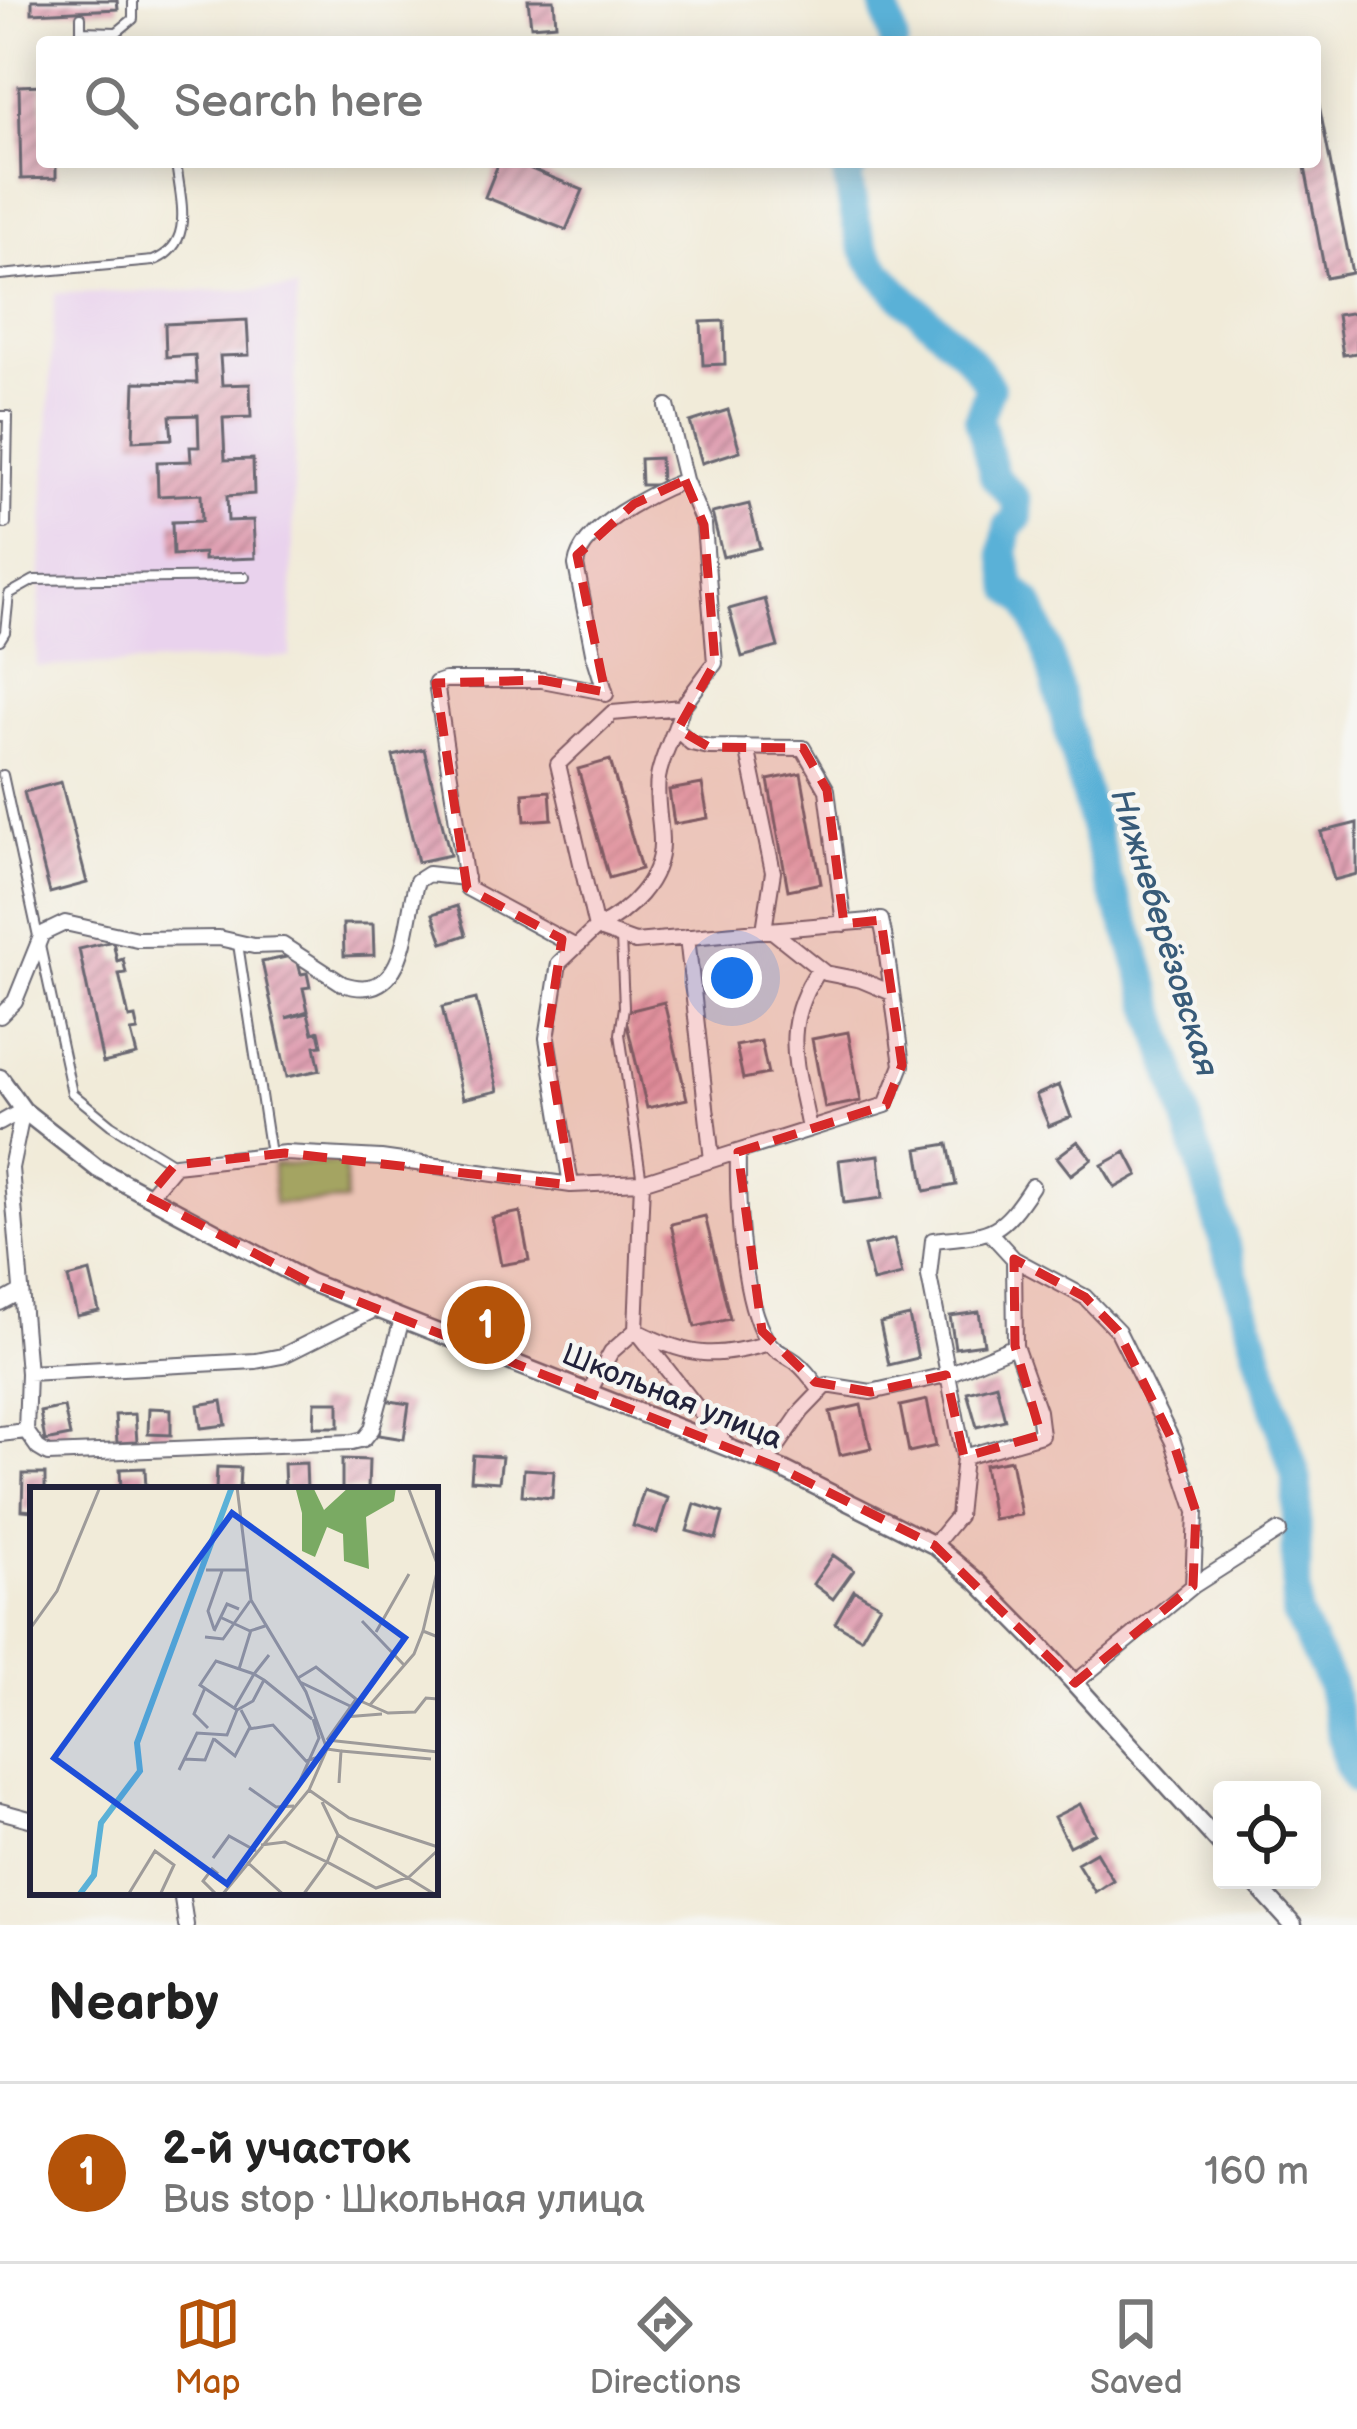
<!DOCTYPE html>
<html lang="en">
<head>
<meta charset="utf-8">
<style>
  body { margin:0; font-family:"Balsamiq Sans",sans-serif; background:#f6f6f6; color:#222 }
  .controls { position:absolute; right:36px; bottom:36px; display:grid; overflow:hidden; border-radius:12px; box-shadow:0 6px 30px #0003 }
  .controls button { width:108px; height:108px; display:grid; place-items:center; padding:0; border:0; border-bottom:3px solid #e0e0e0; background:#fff; color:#222; font:60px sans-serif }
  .you { position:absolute; left:732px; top:978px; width:42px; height:42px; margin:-30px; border:9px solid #fff; border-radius:50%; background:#1a73e8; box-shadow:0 0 0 18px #1a73e833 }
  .badge { display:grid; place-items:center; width:78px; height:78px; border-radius:50%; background:#b45309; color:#fff; font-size:39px; font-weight:700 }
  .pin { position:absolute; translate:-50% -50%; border:6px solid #fff; box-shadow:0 3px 12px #0006 }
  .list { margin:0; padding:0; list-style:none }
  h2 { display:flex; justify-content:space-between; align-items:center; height:156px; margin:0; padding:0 48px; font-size:51px }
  h2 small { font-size:39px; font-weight:400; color:#767676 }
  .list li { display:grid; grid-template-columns:78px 1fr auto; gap:36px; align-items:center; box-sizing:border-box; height:180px; padding:0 48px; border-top:3px solid #e0e0e0 }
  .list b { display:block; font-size:45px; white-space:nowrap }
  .list p { margin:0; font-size:39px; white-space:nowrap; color:#767676 }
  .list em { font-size:39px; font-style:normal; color:#767676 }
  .icon { flex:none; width:66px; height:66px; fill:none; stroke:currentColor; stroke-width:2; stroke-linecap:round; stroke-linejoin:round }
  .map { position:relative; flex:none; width:1357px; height:1925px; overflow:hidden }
  .search { position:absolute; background:#fff; box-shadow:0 6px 30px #0003; left:36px; right:36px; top:36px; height:132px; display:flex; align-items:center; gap:30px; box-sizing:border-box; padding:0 42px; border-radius:12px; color:#767676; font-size:45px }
  .sheet { height:336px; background:#fff }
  nav { display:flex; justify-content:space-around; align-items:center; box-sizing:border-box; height:168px; border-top:3px solid #e0e0e0; background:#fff; font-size:33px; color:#767676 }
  nav a { display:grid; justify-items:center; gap:6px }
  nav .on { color:#b45309 }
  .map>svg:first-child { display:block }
</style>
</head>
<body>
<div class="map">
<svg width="1357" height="1925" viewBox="0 0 1357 1925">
  <defs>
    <pattern id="building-hatch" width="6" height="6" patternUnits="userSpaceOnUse" patternTransform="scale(3)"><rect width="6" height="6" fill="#e0a1b3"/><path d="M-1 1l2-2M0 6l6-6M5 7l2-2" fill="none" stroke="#b58393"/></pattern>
  </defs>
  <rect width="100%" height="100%" fill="#f6f6f2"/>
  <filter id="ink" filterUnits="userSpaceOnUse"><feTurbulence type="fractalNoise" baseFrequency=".00833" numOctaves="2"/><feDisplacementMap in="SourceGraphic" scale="24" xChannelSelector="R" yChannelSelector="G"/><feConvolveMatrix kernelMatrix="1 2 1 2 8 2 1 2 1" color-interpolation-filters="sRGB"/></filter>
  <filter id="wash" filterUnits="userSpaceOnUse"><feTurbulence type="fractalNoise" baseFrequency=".004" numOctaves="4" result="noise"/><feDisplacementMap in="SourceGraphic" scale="48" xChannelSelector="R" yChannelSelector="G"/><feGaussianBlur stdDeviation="2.7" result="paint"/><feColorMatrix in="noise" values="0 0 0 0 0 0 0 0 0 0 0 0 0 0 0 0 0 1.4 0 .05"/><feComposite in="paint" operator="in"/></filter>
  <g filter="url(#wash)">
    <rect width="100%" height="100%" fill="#f1ebd9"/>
    <path fill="#e9d2ed" d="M297,289L291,657L36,667L55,293Z"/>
    <path fill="#98c471" stroke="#5d7356" stroke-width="3" d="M345,1162L346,1201L274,1204L273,1165Z"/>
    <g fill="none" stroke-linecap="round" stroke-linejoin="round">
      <path stroke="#5ab1d7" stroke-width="30" d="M883,0L894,42
        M856,162L847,176C853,200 856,237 869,257C901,308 957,332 990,387L979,418L994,476L1016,500L1018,518L1008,527L1004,551L1012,589L1029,603L1046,645L1108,880L1131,937L1297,1480L1296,1614L1330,1683L1349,1768L1357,1780"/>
    </g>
    <g id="blocks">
      <path fill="url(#building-hatch)" d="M32,0H117L118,9L32,13Z
        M528,0H554L556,24L531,26Z
        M42,85V162H56V178L21,179L19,86Z
        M1319,105L1352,273L1326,278L1304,162H1315V106Z
        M499,162H514L583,190L566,230L485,197Z
        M1357,312V353L1343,355L1337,315Z
        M247,320L249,355L220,356L222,385L250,384L251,417L223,418L225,460L253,459L254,494L227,496L228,521L253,520L255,558L204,560V553L173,555L172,522L202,521L201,494L158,496L157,462L191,461L190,447H199L198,415L170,416L172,439L133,441L135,382L197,383L195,355L166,357L165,324Z
        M724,321L725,364L703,365L701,322Z
        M728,410L740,451L702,463L690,422Z
        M660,458L661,485H641L640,459Z
        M749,504L760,548L723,557L712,513Z
        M765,599L778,647L742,657L729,609Z
        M424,749L450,855L418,862L393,756Z
        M610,760L641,869L609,878L578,769Z
        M801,773L821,883L788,890L768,780Z
        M61,782L87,883L50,893L24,792Z
        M702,784L708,818L674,824L669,790Z
        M550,791L552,819L525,821L523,793Z
        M1357,823V874L1334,880L1321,832Z
        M457,906L466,935L443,943L433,914Z
        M343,924H373L374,955L344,956Z
        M113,941L117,961L123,959L126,973L119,974L129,1018L135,1017L138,1031L131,1032L137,1055L103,1063L79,949Z
        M296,955L301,974L307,973L310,987L303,988L308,1011L286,1018L308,1013L313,1033L319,1031L322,1045L315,1046L320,1070L287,1077L262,962Z
        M476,999L498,1091L463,1099L442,1007Z
        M664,1002L687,1099L647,1108L624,1012Z
        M848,1032L861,1101L825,1108L812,1039Z
        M761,1041L768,1074L743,1079L736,1046Z
        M1059,1085L1071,1117L1049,1126L1036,1095Z
        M1078,1141L1092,1159L1071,1175L1057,1157Z
        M948,1144L956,1185L925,1191L918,1149Z
        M1126,1152L1138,1175L1115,1188L1102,1165Z
        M879,1155L883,1198L844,1203L839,1160Z
        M520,1212L529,1260L501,1265L492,1218Z
        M705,1216L730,1319L695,1327L671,1224Z
        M894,1239L902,1275L873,1282L864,1246Z
        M90,1272L99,1311L77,1316L68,1278Z
        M979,1312L984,1344L955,1348L950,1316Z
        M909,1316L918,1358L889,1365L880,1323Z
        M996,1384L1005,1420L977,1427L967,1392Z
        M384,1400L409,1404L404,1439L379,1435Z
        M927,1400L936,1446L909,1452L900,1406Z
        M222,1401L226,1425L201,1428L198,1405Z
        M315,1402H339V1427H314Z
        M861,1405L871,1448L840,1455L830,1412Z
        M64,1407L70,1436L45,1441L40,1412Z
        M149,1408L171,1409V1435L148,1434Z
        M135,1414L137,1442L117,1443L115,1415Z
        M473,1455L502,1457L499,1482L471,1480Z
        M342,1459L369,1460L368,1490H342Z
        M1011,1460L1021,1515L993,1519L984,1465Z
        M306,1463L307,1490H285L284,1464Z
        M217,1467L240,1468L239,1490H216Z
        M145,1468L146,1490H121L120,1469Z
        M524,1469L554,1471L552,1498L522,1495Z
        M23,1474H45V1490H33V1511L22,1510Z
        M644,1490L668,1498L657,1533L633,1526Z
        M695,1504L723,1513L716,1539L687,1531Z
        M833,1555L854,1570L833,1599L813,1584Z
        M854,1590L880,1605L861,1638L835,1623Z
        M1080,1804L1095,1833L1069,1846L1054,1817Z
        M1096,1852L1113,1880L1095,1892L1077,1863Z"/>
    </g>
  </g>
  <g filter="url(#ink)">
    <use href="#blocks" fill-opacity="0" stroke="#6a6872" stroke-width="3"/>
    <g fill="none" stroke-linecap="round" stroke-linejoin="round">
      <g stroke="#6a6872" stroke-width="12">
        <path id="service" d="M81,17V31L117,32L133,19V0
          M0,275L153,261C196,244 180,200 176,162
          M0,416H8L6,524
          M0,640L5,632L9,594L34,580L245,577
          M3,775L72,1093L111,1125L175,1165
          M621,938L624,1007L620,1034L642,1182
          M238,944L270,1154"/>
      </g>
      <g stroke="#6a6872" stroke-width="18">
        <path id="minor" d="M606,694L593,652L576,565C581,527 652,493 685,480
          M676,729L691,743L709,747L803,748L827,790L844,924
          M747,747L773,872L764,930
          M596,928L635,942L881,920L884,934L902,1065L886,1105L642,1182
          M596,928C628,913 661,881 661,843C661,821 655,799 658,778C662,753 677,731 682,707
          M771,930L825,973L861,980L892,993
          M687,937L712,1160
          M576,947L467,888L436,683L445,680H542L605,692
          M0,1016L15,1001L42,934L65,923L137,939L219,938L254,946L283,945L343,984C410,1006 404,918 417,881L428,874L466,878
          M0,1123L23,1110
          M809,1129C797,1065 779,1028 819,969
          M738,1152C737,1200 741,1298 766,1339C773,1351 785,1354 796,1362C806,1370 813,1380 821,1391
          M148,1197L175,1165L285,1153L381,1158L571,1185
          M1014,1259L1085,1297L1118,1331L1173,1442L1196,1512L1193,1586
          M0,1303L18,1293
          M636,1330L642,1182L571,1185L547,1038L559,963L596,928L558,764L612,713L682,707L715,663L704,525L685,480L667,406
          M636,1330L729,1448
          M641,1333C690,1357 715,1359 769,1343
          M28,1373L256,1361L282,1356L376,1309
          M589,1392L611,1352L636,1330
          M26,1431L38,1448L48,1454L352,1442L364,1439L372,1429L402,1319
          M0,1434L26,1431L28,1373L11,1168L23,1110
          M964,1457L1041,1435L1038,1411L1015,1346L1014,1259L991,1234
          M766,1463L802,1411L827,1385L871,1392L946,1375L1015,1346
          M934,1545L958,1516L964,1457L929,1276L933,1240C991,1234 999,1237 1032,1186
          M1075,1683L1193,1586L1279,1531
          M0,1811L33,1820
          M181,1892L186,1925"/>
      </g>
      <g stroke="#6a6872" stroke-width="21">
        <path id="tertiary" d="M0,1078L23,1110L98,1169L309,1282L782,1469L934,1545L979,1583L1037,1642L1222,1846
          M1252,1880L1293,1925"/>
      </g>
      <use href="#service" stroke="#fff" stroke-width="8"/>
      <use href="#minor" stroke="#fff" stroke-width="14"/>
      <use href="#tertiary" stroke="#fff" stroke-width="16"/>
    </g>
  </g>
  <path fill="#d62828" fill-opacity="0.2" stroke="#d62828" stroke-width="9" stroke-dasharray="24 15" stroke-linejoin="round" d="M685,480L704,525L715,663L678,729L709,747L803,748L827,790L844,924L881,920L902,1065L886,1105L738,1152L762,1331L815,1382L871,1392L946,1375L964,1457L1041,1435L1015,1346L1014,1259L1085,1297L1118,1331L1173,1442L1196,1512L1193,1586L1075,1683L934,1545L782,1469L309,1282L148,1197L175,1165L285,1153L571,1185L547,1038L562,939L467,888L436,683L542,680L605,692L577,555L634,504Z"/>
  <g text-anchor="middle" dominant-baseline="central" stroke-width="9" stroke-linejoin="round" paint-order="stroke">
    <g font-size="30" fill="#22223b" stroke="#f6f6f2">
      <text transform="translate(672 1397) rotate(22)">Школьная улица</text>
    </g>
    <g font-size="33" font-style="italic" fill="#385b79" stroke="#f6f6f2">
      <text transform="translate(1164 933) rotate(73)">Нижнеберёзовская</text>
    </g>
  </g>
  <g transform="translate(30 1487)">
    <rect width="408" height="408" fill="#f1ebd9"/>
    <path d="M283,0L294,23L319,0H366L364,14L336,30L339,82L314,74L313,47L297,40L285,70L272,64V26L266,3L257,0Z" fill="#7aaa63"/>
    <path fill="none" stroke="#5ab1d7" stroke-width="6" d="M49,408L64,388L71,336L110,284L107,256L202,0"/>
    <path fill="none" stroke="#9e9b9a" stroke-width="3" d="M378,0L408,79M176,83H216M192,131L220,144L235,139M332,134L374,178M0,142L27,104L70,0M184,142L178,124L192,84M184,144L197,117L209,122M393,144L408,81M346,145L379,87M175,150L193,152L220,114M209,182L221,143M268,191L286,180L326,212M234,193L282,232M270,195L320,219M175,201L164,227L178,241M339,219L384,167L393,144L408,150M205,220L224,187L186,174L170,198L207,223M314,230L352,227M219,242L243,238L276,274L295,268M184,252L205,269L220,240L211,223M297,253L326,212L358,226L385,225L396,211L408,212M297,253L408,265M297,262L311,264L309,296M311,264L401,272M154,272L175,273L184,251M149,283L167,246L197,248L207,223L223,214L234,193L224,187L239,168M268,298L289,251L283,232M219,301L246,320L264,319M279,303L319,331L408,360M308,348L406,408M231,358L255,355L297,375L308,348L292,315M183,371L199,349L226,364M217,375L254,408M98,408L125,364L144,378L130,408M187,408L173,394L182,382L188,387M192,408L279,303L297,262L276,205L221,113L207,0M273,408L297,375L346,401L379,390L408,363"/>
    <path fill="#1d4ed8" fill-opacity="0.15" stroke="#1d4ed8" stroke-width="6" d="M202,26L375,151L197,397L24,271Z"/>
    <rect width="408" height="408" fill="none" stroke="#22223b" stroke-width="6"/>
  </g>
</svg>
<div class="controls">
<button><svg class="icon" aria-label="locate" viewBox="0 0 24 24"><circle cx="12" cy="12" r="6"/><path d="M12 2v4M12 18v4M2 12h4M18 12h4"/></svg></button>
</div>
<div class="you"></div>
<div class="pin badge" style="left:486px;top:1325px">1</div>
<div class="search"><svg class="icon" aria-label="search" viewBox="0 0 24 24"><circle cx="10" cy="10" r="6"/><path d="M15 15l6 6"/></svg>Search here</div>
</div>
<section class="sheet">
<h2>Nearby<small></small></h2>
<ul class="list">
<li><span class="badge">1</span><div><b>2-й участок</b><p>Bus stop · Школьная улица</p></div><em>160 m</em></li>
</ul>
</section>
<nav>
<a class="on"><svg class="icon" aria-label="map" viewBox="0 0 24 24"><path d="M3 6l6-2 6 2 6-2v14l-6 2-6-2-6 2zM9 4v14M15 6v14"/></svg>Map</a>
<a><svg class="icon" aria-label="directions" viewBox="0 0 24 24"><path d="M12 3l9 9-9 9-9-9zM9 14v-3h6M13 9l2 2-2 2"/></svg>Directions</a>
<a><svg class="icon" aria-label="saved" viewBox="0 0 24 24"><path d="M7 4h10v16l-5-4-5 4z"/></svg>Saved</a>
</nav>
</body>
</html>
